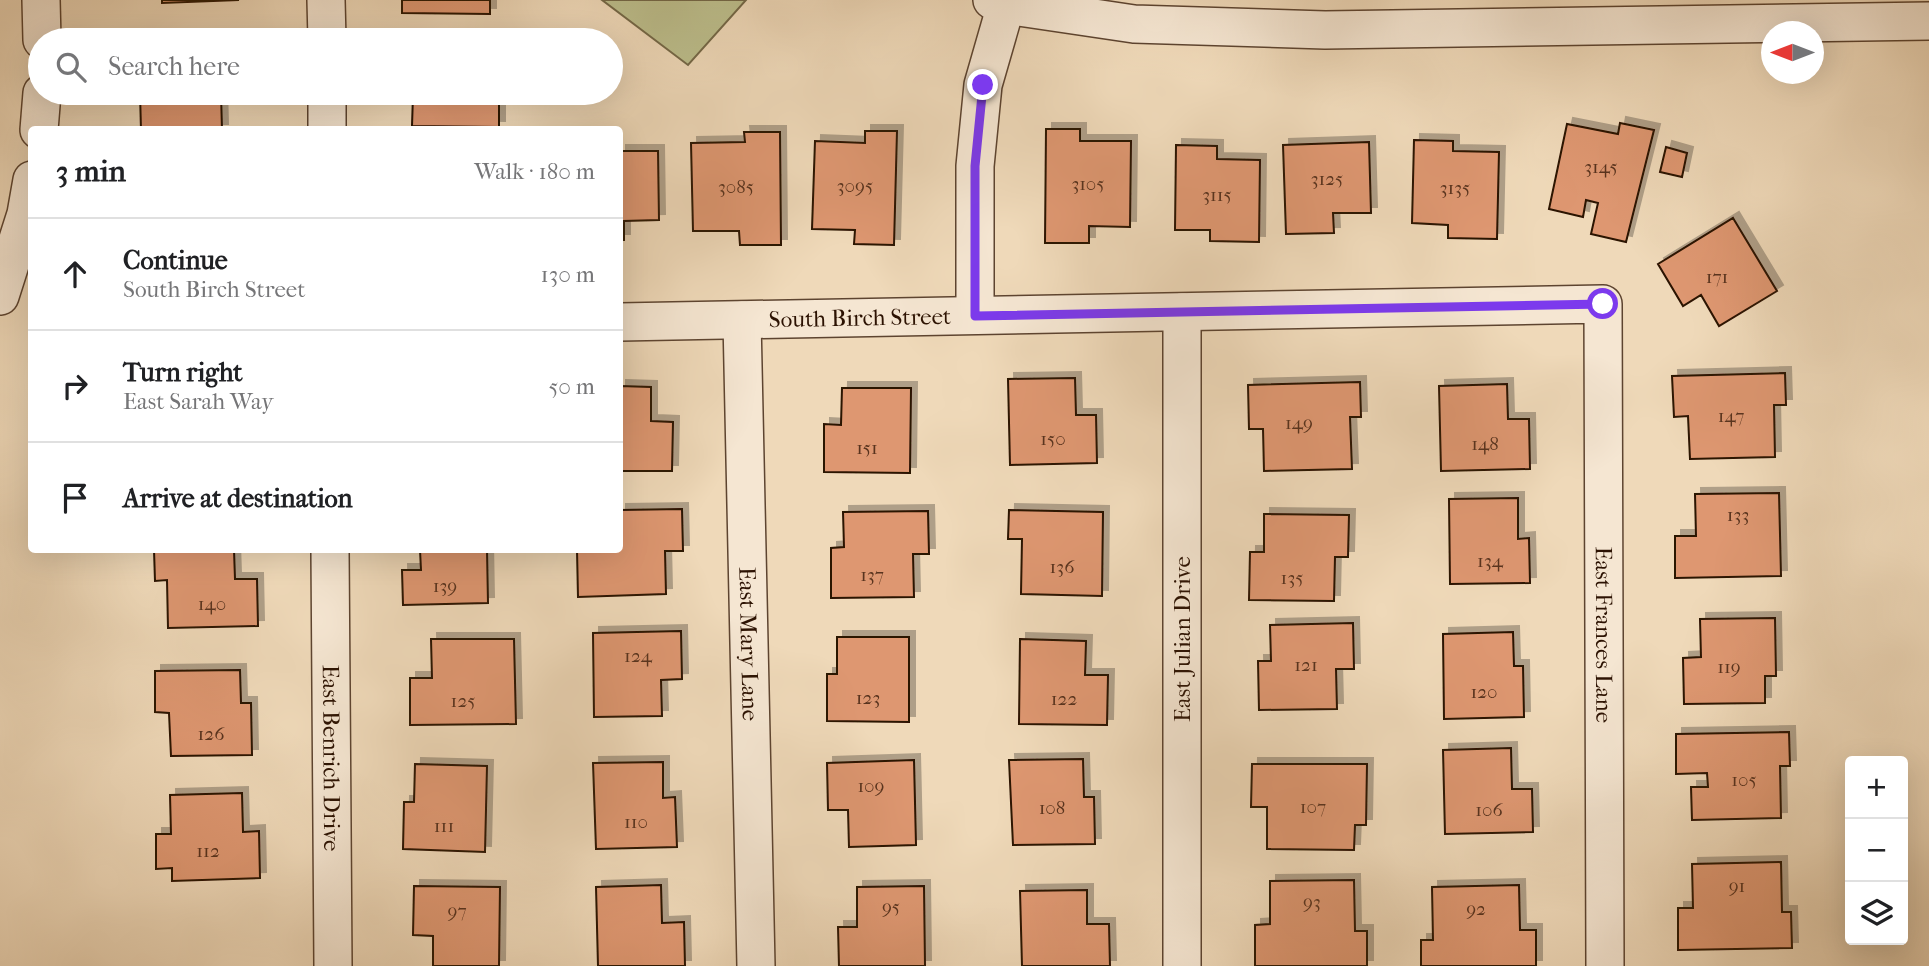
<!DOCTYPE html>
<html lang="en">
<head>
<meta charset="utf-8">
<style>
  body { margin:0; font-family:"IM FELL French Canon",serif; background:#f2f2f2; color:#202124 }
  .controls { position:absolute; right:21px; bottom:21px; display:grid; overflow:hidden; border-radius:7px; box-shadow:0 7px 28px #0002 }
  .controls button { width:63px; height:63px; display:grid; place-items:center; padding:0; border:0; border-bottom:2px solid #e0e0e0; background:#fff; color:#202124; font:35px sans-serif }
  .compass { position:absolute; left:1761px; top:21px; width:63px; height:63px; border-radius:50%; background:#fff; box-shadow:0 7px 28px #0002; rotate:270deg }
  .stop { position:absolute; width:21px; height:21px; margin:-16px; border:5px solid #7c3aed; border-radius:50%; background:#fff }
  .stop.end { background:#7c3aed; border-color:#fff; box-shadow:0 2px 7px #0008 }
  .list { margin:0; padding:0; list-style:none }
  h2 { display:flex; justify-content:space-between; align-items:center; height:91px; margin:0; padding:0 28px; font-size:30px }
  h2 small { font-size:23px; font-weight:400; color:#757577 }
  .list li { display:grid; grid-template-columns:46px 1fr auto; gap:21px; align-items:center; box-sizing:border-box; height:112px; padding:0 28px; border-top:2px solid #e0e0e0 }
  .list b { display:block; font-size:26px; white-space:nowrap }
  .list p { margin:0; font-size:23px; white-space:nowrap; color:#757577 }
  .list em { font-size:23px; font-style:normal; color:#757577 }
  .icon { flex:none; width:38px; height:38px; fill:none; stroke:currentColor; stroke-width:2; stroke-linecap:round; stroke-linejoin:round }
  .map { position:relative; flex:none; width:1929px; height:966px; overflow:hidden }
  .search { position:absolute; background:#fff; box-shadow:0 7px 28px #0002; left:28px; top:28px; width:595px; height:77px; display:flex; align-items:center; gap:18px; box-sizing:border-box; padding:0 24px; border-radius:38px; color:#757577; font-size:26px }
  .panel { position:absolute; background:#fff; box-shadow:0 7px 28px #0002; left:28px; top:126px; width:595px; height:427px; border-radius:7px }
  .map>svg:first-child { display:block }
</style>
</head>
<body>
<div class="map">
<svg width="1929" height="966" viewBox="0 0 1929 966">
  <defs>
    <filter id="shadow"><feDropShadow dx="6" dy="-6" stdDeviation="0" flood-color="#0004"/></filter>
  </defs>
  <rect width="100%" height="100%" fill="#efd9b9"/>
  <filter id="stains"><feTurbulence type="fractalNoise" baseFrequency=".00286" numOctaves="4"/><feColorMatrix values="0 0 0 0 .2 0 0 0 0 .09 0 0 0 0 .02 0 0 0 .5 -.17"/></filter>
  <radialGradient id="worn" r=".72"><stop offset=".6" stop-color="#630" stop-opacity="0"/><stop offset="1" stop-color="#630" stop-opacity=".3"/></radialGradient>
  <path fill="#bcbe8c" stroke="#746847" stroke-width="2" d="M602,0H746L688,65Z"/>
  <path fill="#de9771" stroke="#2c1202" stroke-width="2" filter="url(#shadow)" d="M162,0H239L162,3Z
    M402,0H490V14L402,13Z
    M140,93H221L222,130H141Z
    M430,93H499V127L412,126L413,95H430Z
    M1620,123L1654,130L1626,242L1591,234L1598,203L1586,200L1583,217L1549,209L1567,124L1618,134Z
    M1046,129H1080V141H1131L1130,227L1089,226V243H1045Z
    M865,131H897L894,245L854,244L855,230L812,229L815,141L865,143Z
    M744,132H780L781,245H740L739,231H693L691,143L745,142Z
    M1414,140L1453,141V151L1499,152L1497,239L1448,238V225L1412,223Z
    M1369,142L1371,213H1333L1334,233L1286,234L1283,145Z
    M1176,145L1217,146V159L1260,160L1259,242L1210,241V230H1175Z
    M1666,147L1687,153L1682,177L1660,172Z
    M620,151H658L659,220L624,221V240H620Z
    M1733,218L1777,291L1719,326L1701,295L1683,306L1658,264Z
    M1785,373L1786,405H1774L1775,457L1690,459L1688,416L1674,417L1672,376Z
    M1075,378L1076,415H1096L1097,463L1010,465L1008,379Z
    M1360,382L1361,417H1350L1352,469L1264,471L1263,429H1249L1248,385Z
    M1507,384L1508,419H1529L1530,469L1441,471L1439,386Z
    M620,386L651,387V421L673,422L672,471H620Z
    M842,388H911L910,473L824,472V424L841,425Z
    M1779,493L1781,576L1675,578V536H1696L1695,494Z
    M1518,498V539L1529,538L1530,583L1450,584L1449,499Z
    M682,509L683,551H665L666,594L578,597L577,550H620V510Z
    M1009,510L1103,512L1102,596L1021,594L1022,539H1008Z
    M928,511L929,554H913L914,597L831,598V548L844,547L843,512Z
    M1264,514L1349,515L1348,557H1335L1334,601L1249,600L1250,552H1264Z
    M154,550H234L235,579H257L258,626L168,628L167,580L155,581Z
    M420,550H487L488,603L403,605L402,570H421Z
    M1775,618L1776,676H1765V703L1684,704L1683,658L1701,657L1700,619Z
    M1353,623L1354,669H1336L1337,709L1259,710L1258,661H1271L1270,625Z
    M681,631L682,679L661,680L662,716L594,717L593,633Z
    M1513,632L1514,666H1523L1524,717L1444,719L1443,634Z
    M837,637H909V722L827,721V674H837Z
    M431,639H514L516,724L410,725V678H432Z
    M1020,639L1086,641L1085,675H1108L1107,725L1019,724Z
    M240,670L241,703H251L252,755L171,756L169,713L155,712V671Z
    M1789,732L1790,766H1780L1781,818L1692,820L1691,787H1708L1707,773L1676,774V734Z
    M1511,748L1512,789H1532L1533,832L1445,834L1443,750Z
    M1083,759L1084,797H1094L1095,844L1013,845L1009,760Z
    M914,760L916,845L849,847L848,810H828L827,763Z
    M663,762V798L675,797L677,847L596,849L593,763Z
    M415,764L487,766L485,852L403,849L404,802H414Z
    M1252,764H1367L1366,825H1355L1354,850L1267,849V807H1251Z
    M242,793L243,832L259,831L260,878L172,881V868L156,869V834H171L170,795Z
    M1781,862L1782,912H1791L1792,948L1678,950V908H1693L1692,864Z
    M1354,880L1355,931H1367V966H1255V925L1270,924V881Z
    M661,885L662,923L684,922L685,966H598L596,887Z
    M1519,885L1520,930H1536V966H1421V940H1433L1432,887Z
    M414,886L500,887L499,966H433V936L413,935Z
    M924,886L925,966H839L838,927H857V887Z
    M1087,890V924H1109L1110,966H1022L1020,891Z"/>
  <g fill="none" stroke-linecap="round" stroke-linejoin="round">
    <g stroke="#5d4430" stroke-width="40">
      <g id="minor">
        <path d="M41,0L42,40"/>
        <path d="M326,0L327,40"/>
        <path d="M992,0L1006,5L1134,24L1325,30L1929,21"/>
        <path d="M327,93V130"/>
        <path d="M39,130L42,93"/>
        <path d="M0,296L26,214L32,180"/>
        <path d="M1182,312V966"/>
        <path d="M975,315V166L983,85L1006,5"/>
        <path id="s1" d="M742,320L756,966"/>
        <path id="s2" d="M620,322L1603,304L1605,966"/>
        <path id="s3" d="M330,550L333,966"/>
      </g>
    </g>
    <use href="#minor" stroke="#f5e6d2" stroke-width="37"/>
  </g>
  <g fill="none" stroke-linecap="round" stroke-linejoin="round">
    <path stroke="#7c3aed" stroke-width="9" d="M983,85L975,166V316L1603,304"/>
  </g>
  <g text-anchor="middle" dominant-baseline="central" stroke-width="7" stroke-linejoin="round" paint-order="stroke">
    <g font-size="19" fill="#58331e">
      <text x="1601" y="167">3145</text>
      <text x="1327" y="179">3125</text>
      <text x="1088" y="184">3105</text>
      <text x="855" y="186">3095</text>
      <text x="736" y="187">3085</text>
      <text x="1455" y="188">3135</text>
      <text x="1217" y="195">3115</text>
      <text x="1717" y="277">171</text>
      <text x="1731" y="416">147</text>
      <text x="1299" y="423">149</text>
      <text x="1053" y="439">150</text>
      <text x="1485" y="444">148</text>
      <text x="867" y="448">151</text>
      <text x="1738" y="515">133</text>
      <text x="1490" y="561">134</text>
      <text x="1062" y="567">136</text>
      <text x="872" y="575">137</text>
      <text x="1292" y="578">135</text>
      <text x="445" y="586">139</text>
      <text x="212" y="604">140</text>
      <text x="638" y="656">124</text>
      <text x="1306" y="665">121</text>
      <text x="1729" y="667">119</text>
      <text x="1484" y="692">120</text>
      <text x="868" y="698">123</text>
      <text x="1064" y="699">122</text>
      <text x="463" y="701">125</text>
      <text x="211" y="734">126</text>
      <text x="1744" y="780">105</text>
      <text x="871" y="786">109</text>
      <text x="1313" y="807">107</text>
      <text x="1052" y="808">108</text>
      <text x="1489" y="810">106</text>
      <text x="636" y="822">110</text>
      <text x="444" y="826">111</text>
      <text x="208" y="851">112</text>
      <text x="1737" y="886">91</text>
      <text x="1312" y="902">93</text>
      <text x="891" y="907">95</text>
      <text x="1476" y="909">92</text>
      <text x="457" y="911">97</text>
    </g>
    <g font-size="23" fill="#2c1202" stroke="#f5e6d2">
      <text stroke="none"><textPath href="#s2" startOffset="240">South Birch Street</textPath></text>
      <text stroke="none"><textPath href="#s2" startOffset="1314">East Frances Lane</textPath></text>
      <text transform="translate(1182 639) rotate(-90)">East Julian Drive</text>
      <text stroke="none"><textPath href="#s1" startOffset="324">East Mary Lane</textPath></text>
      <text stroke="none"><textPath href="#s3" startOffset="208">East Benrich Drive</textPath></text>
    </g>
  </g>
  <rect width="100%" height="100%" filter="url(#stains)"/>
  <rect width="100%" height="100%" fill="url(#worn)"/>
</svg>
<div class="controls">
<button>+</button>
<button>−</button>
<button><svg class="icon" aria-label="layers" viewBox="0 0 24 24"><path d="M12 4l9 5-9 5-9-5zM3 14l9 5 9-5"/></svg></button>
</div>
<svg class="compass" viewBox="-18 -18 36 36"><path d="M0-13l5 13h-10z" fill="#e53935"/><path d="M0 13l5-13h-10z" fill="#757577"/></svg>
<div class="stop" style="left:1603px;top:304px"></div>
<div class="stop end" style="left:983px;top:85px"></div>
<div class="search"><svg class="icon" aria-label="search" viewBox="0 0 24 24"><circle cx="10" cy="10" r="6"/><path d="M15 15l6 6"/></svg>Search here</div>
<section class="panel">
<h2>3 min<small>Walk · 180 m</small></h2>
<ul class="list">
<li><svg class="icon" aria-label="ahead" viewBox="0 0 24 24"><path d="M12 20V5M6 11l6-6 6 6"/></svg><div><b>Continue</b><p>South Birch Street</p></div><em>130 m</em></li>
<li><svg class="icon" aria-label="right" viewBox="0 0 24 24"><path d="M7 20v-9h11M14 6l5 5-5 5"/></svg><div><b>Turn right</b><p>East Sarah Way</p></div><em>50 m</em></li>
<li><svg class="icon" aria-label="arrive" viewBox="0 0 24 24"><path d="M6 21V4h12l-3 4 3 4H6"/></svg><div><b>Arrive at destination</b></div></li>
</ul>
</section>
</div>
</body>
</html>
